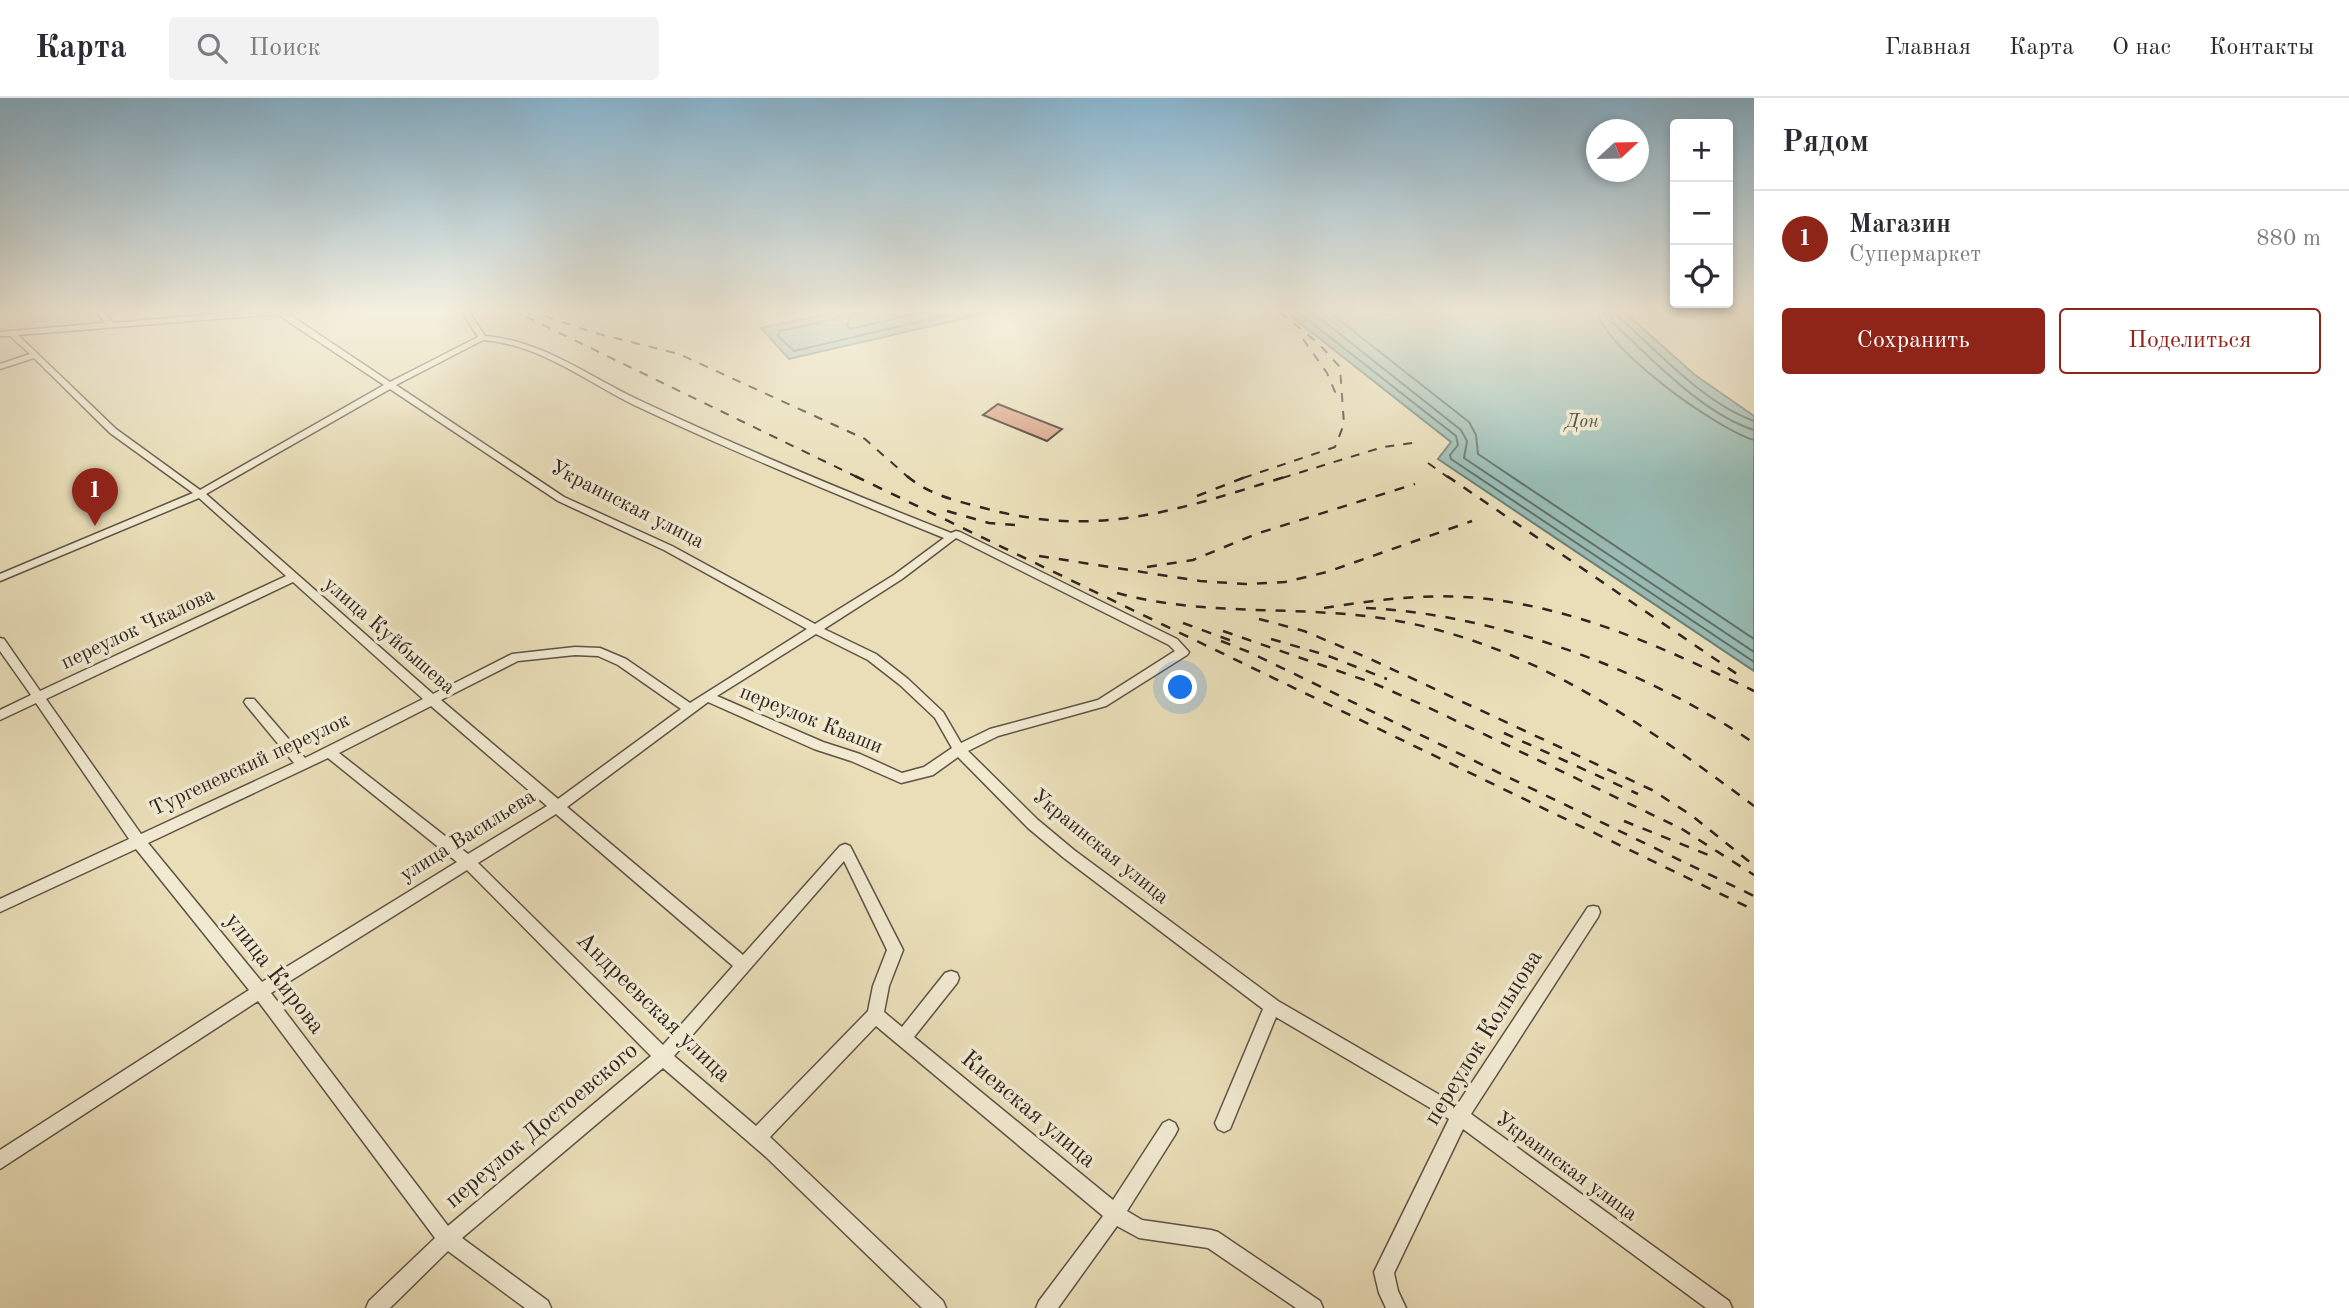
<!DOCTYPE html>
<html lang="ru">
<head>
<meta charset="utf-8">
<style>
  body { margin:0; font-family:"Old Standard TT",serif; background:#f2f2f3; color:#2b2b33 }
  .controls { position:absolute; right:21px; top:21px; display:grid; overflow:hidden; border-radius:7px; box-shadow:0 4px 10px #0003 }
  .controls button { width:63px; height:63px; display:grid; place-items:center; padding:0; border:0; border-bottom:2px solid #e1e1e2; background:#fff; color:#2b2b33; font:35px sans-serif }
  .compass { position:absolute; left:1586px; top:21px; width:63px; height:63px; border-radius:50%; background:#fff; box-shadow:0 4px 10px #0003; rotate:68deg }
  .you { position:absolute; left:1181px; top:590px; width:24px; height:24px; margin:-18px; border:5px solid #fff; border-radius:50%; background:#1a73e8; box-shadow:0 0 0 10px #1a73e833 }
  .badge { display:grid; place-items:center; width:46px; height:46px; border-radius:50%; background:#8f2418; color:#fff; font-size:23px; font-weight:700 }
  .pin { position:absolute; translate:-50% -58px; filter:drop-shadow(0 2px 4px #0008) }
  .pin::after { content:''; position:absolute; top:37px; width:24px; height:21px; background:inherit; clip-path:polygon(0 0,100% 0,50% 100%) }
  .list { margin:0; padding:0; list-style:none }
  h2 { display:flex; justify-content:space-between; align-items:center; height:91px; margin:0; padding:0 28px; font-size:30px }
  h2 small { font-size:23px; font-weight:400; color:#7c7c81 }
  .list li { display:grid; grid-template-columns:46px 1fr auto; gap:21px; align-items:center; box-sizing:border-box; height:98px; padding:0 28px; border-top:2px solid #e1e1e2 }
  .list b { display:block; font-size:26px; white-space:nowrap }
  .list p { margin:0; font-size:23px; white-space:nowrap; color:#7c7c81 }
  .list em { font-size:23px; font-style:normal; color:#7c7c81 }
  .actions { display:flex; gap:14px; padding:21px 28px }
  .actions a { flex:1; padding:16px 0; border:2px solid #8f2418; border-radius:7px; text-align:center; font-size:24px; color:#8f2418 }
  .actions .main { background:#8f2418; color:#fff }
  .icon { flex:none; width:38px; height:38px; fill:none; stroke:currentColor; stroke-width:2; stroke-linecap:round; stroke-linejoin:round }
  .map { position:relative; flex:none; width:1754px; height:1210px; overflow:hidden }
  header { display:flex; align-items:center; gap:42px; box-sizing:border-box; height:98px; padding:0 35px; background:#fff; border-bottom:2px solid #e1e1e2 }
  header strong { font-size:33px }
  nav { display:flex; gap:38px; margin-inline-start:auto; font-size:24px }
  .search { width:490px; height:63px; background:#f2f2f3; display:flex; align-items:center; gap:18px; box-sizing:border-box; padding:0 24px; border-radius:7px; color:#7c7c81; font-size:26px }
  main { display:flex }
  aside { flex:1; background:#fff }
  .map>svg:first-child { display:block }
</style>
</head>
<body>
<header>
<strong>Карта</strong>
<div class="search"><svg class="icon" aria-label="search" viewBox="0 0 24 24"><circle cx="10" cy="10" r="6"/><path d="M15 15l6 6"/></svg>Поиск</div>
<nav><a>Главная</a><a>Карта</a><a>О нас</a><a>Контакты</a></nav>
</header>
<main>
<div class="map">
<svg width="1754" height="1210" viewBox="0 0 1754 1210">
  <rect width="100%" height="100%" fill="#e9deb8"/>
  <filter id="stains"><feTurbulence type="fractalNoise" baseFrequency=".00286" numOctaves="4"/><feColorMatrix values="0 0 0 0 .2 0 0 0 0 .09 0 0 0 0 .02 0 0 0 .5 -.17"/></filter>
  <radialGradient id="worn" r=".72"><stop offset=".6" stop-color="#630" stop-opacity="0"/><stop offset="1" stop-color="#630" stop-opacity=".3"/></radialGradient>
  <path fill="#98bbb3" stroke="#6f7f78" stroke-width="2" d="M852,211H1005L789,261L761,230Z
    M1282,211L1622,212L1695,277L1754,318V573L1438,361L1451,344Z"/>
  <g fill="none" stroke-linecap="round" stroke-linejoin="round">
    <path stroke="#647069" stroke-width="2" d="M844,211L839,220L780,233L778,238L794,253L974,211
      M853,211L847,227L850,231L936,211
      M1294,211L1456,338L1458,347L1450,357L1451,361L1754,564
      M1308,211L1461,332L1467,343L1464,360L1754,554
      M1325,211L1469,324L1476,337L1478,356L1754,541
      M1597,211C1600,248 1718,332 1754,342
      M1608,211L1613,225C1652,261 1703,316 1754,332
      M1616,211L1619,219C1658,254 1705,306 1754,323"/>
  </g>
  <path fill="#daa084" stroke="#31251f" stroke-width="2" d="M998,306L1062,331L1047,343L983,317Z"/>
  <g fill="none" stroke-linecap="round" stroke-linejoin="round">
    <g stroke="#5f5345" stroke-width="3">
      <path id="minor" d="M95,211H102L113,225L272,211H315L312,213L287,215L390,284L478,239L460,211H467L485,238C542,242 591,280 641,303C743,351 847,394 951,435L956,433L960,434L1177,541L1189,554L1187,557L1106,608L998,638L968,653L1038,722L1074,752L1278,903L1457,1007L1588,809L1593,808L1598,809L1600,814L1598,819L1471,1016L1729,1203L1732,1210H1706L1463,1031L1394,1175L1398,1193L1406,1210H1386L1379,1195L1374,1174L1449,1021L1276,919L1230,1031L1224,1034L1218,1031L1215,1025L1263,911L1064,760L1028,730L958,659L933,677L901,685L851,663L814,651L708,604L567,709L743,857L840,748L845,746L850,748L903,852L889,888L884,914L902,929L945,875L951,873L957,875L959,880L957,885L914,939L1113,1102L1163,1025L1169,1022L1175,1025L1178,1031L1175,1037L1127,1113L1142,1122L1211,1132L1218,1134L1320,1203L1323,1210H1296L1208,1150L1139,1140L1117,1128L1058,1210H1036L1039,1203L1103,1118L876,928L770,1039L943,1203L946,1210H922L766,1059L663,970L462,1140L548,1203L551,1210H525L448,1153L390,1210H366L369,1203L435,1140L258,903L0,1071V1052L249,892L136,751L0,814V801L129,741L36,605L0,622V612L31,597L0,553V540L4,541L40,593L286,478L199,400L0,483V476L193,395L110,335L34,260L0,271V266L30,256L10,238H0V234L105,225ZM277,216L384,287L200,392L116,331L18,237ZM483,242C539,246 586,283 634,307C736,355 840,398 944,440L894,477L815,526L672,448L564,399L396,287ZM390,291L558,403L664,452L807,531L690,605L626,561L600,550L575,549L512,556L433,596L206,396ZM956,440L1169,547L1175,553L1098,602L990,631L961,645L943,614L908,581L876,556L824,531L902,481ZM293,484L423,601L305,660L254,601H246L244,604L246,607L294,665L141,736L46,601ZM816,536L868,562L900,587L935,620L952,650L924,669L902,675L860,656L823,644L717,598ZM575,557L598,558L618,567L681,611L558,701L441,602L518,563ZM431,608L547,708L468,756L339,655ZM328,660L457,764L262,884L148,745ZM556,716L733,868L663,947L478,765ZM844,763L887,852L873,888L868,913L756,1028L674,958ZM467,772L651,958L448,1128L271,895Z"/>
    </g>
    <use href="#minor" fill="#f1ead1" fill-rule="evenodd"/>
    <path stroke="#31251f" stroke-width="2" stroke-dasharray="9 9" stroke-linecap="butt" d="M510,211L859,380
      M545,218L595,235L679,256L865,341L909,380
      M1303,241L1327,275L1338,301
      M1428,365L1449,380
      M1243,380L1335,349L1344,326L1340,269L1318,245L1276,211
      M1282,380L1383,349L1420,344"/>
    <path stroke="#31251f" stroke-width="2.5" stroke-dasharray="10 10" stroke-linecap="butt" d="M855,378L1754,812
      M907,378C928,396 953,402 980,409C1097,442 1177,412 1288,378
      M1447,378L1737,576
      M1197,398L1248,378
      M947,413L989,425L1015,427
      M1039,458L1200,483L1245,486L1285,484L1327,474L1472,423
      M1147,469L1193,462L1256,436L1415,386
      M1117,495C1207,519 1290,507 1380,520C1524,541 1640,623 1754,708
      M1324,510C1375,502 1426,495 1478,500C1576,509 1666,551 1754,593
      M1366,510C1497,516 1645,571 1754,645
      M1259,521L1304,533L1366,559L1652,692L1691,717L1751,765
      M1183,525L1232,543
      M1223,533L1373,585L1421,606L1682,731L1754,777
      M1271,541L1326,557L1387,581
      M1221,543L1249,554L1754,798
      M1504,635L1638,696
      M1624,723L1711,758"/>
  </g>
  <linearGradient id="sky" x2="0" y2="1"><stop stop-color="#88b7d3"/><stop offset="0.56" stop-color="#f5f0df"/><stop offset="1" stop-color="#f5f0df" stop-opacity="0"/></linearGradient>
  <rect width="1754" height="380" fill="url(#sky)"/>
  <g text-anchor="middle" dominant-baseline="central" stroke-width="7" stroke-linejoin="round" paint-order="stroke">
    <g font-size="19" font-style="italic" fill="#50524b" stroke="#f1ead1">
      <text x="1582" y="324">Дон</text>
    </g>
    <g font-size="21" fill="#31251f" stroke="#f1ead1">
      <text transform="translate(627 407) rotate(27)">Украинская улица</text>
      <text transform="translate(138 531) rotate(-25)">переулок Чкалова</text>
      <text transform="translate(389 538) rotate(41)">улица Куйбышева</text>
      <text transform="translate(811 622) rotate(22)">переулок Кваши</text>
      <text transform="translate(250 667) rotate(-25)">Тургеневский переулок</text>
      <text transform="translate(468 738) rotate(-32)">улица Васильева</text>
      <text transform="translate(1100 749) rotate(39)">Украинская улица</text>
      <text transform="translate(1566 1069) rotate(36)">Украинская улица</text>
    </g>
    <g font-size="24" fill="#31251f" stroke="#f1ead1">
      <text transform="translate(274 876) rotate(52)">улица Кирова</text>
      <text transform="translate(653 910) rotate(44)">Андреевская улица</text>
      <text transform="translate(1484 940) rotate(-58)">переулок Кольцова</text>
      <text transform="translate(1028 1012) rotate(40)">Киевская улица</text>
      <text transform="translate(542 1028) rotate(-40)">переулок Достоевского</text>
    </g>
  </g>
  <rect width="100%" height="100%" filter="url(#stains)"/>
  <rect width="100%" height="100%" fill="url(#worn)"/>
</svg>
<div class="controls">
<button>+</button>
<button>−</button>
<button><svg class="icon" aria-label="locate" viewBox="0 0 24 24"><circle cx="12" cy="12" r="6"/><path d="M12 2v4M12 18v4M2 12h4M18 12h4"/></svg></button>
</div>
<svg class="compass" viewBox="-18 -18 36 36"><path d="M0-13l5 13h-10z" fill="#e53935"/><path d="M0 13l5-13h-10z" fill="#7c7c81"/></svg>
<div class="you"></div>
<div class="pin badge" style="left:95px;top:428px">1</div>
</div>
<aside>
<h2>Рядом<small></small></h2>
<ul class="list">
<li><span class="badge">1</span><div><b>Магазин</b><p>Супермаркет</p></div><em>880 m</em></li>
</ul>
<div class="actions"><a class="main">Сохранить</a><a>Поделиться</a></div>
</aside>
</main>
</body>
</html>
